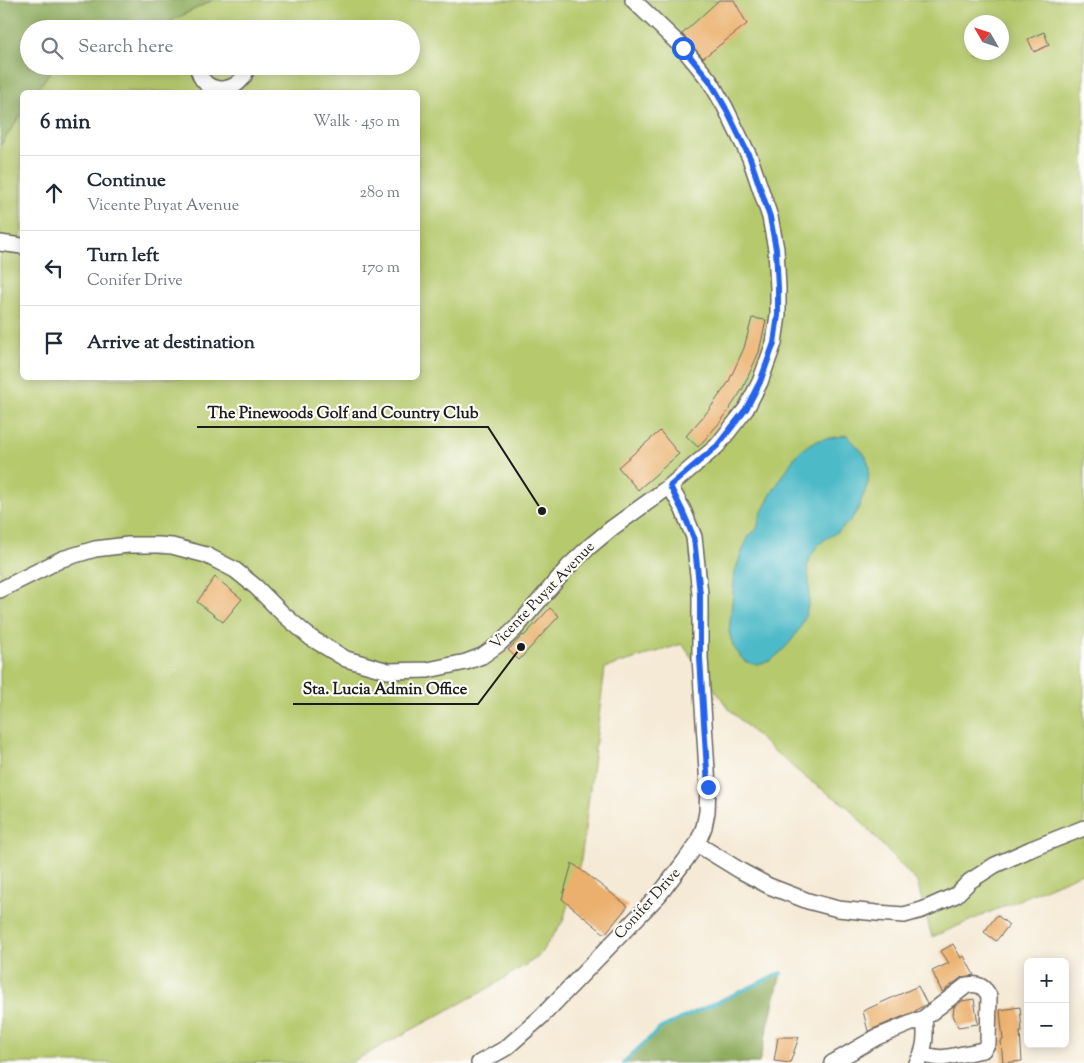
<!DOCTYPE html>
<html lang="en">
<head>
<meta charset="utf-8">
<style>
  body { margin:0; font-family:"Sorts Mill Goudy",serif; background:#f2f2f3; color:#1f2937 }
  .controls { position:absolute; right:15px; bottom:15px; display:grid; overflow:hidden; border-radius:8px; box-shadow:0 2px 12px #0003 }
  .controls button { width:45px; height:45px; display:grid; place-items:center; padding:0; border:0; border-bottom:1px solid #e0e1e3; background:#fff; color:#1f2937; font:25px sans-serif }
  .compass { position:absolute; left:964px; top:15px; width:45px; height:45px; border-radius:50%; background:#fff; box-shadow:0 2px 12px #0003; rotate:309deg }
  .stop { position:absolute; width:15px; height:15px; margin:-11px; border:4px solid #2563eb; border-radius:50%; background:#fff }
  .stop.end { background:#2563eb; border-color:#fff; box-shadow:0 1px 5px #0008 }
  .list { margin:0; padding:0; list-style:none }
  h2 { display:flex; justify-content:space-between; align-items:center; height:65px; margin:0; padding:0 20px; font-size:21px }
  h2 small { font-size:16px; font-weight:400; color:#747a83 }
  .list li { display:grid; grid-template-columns:32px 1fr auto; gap:15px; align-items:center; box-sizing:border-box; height:75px; padding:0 20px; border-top:1px solid #e0e1e3 }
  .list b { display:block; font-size:19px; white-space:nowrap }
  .list p { margin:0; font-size:16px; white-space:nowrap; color:#747a83 }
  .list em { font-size:16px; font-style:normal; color:#747a83 }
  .icon { flex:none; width:28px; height:28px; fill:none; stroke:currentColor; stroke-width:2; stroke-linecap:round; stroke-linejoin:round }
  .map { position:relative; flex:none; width:1084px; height:1063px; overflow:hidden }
  .search { position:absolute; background:#fff; box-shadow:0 2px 12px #0003; left:20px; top:20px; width:400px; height:55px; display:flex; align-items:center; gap:12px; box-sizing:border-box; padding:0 18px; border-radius:28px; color:#747a83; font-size:19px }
  .panel { position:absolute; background:#fff; box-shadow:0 2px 12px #0003; left:20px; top:90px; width:400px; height:290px; border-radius:8px }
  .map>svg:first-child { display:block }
</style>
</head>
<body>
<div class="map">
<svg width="1084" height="1063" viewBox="0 0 1084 1063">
  <rect width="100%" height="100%" fill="#fdfcf7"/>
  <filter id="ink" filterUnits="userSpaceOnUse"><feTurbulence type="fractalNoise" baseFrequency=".02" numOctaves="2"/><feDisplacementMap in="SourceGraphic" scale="10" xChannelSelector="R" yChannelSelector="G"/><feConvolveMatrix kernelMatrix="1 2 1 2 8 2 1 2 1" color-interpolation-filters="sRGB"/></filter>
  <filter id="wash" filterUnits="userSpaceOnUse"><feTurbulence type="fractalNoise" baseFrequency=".0096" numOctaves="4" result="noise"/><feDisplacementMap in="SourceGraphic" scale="20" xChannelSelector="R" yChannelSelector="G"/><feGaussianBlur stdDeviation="1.12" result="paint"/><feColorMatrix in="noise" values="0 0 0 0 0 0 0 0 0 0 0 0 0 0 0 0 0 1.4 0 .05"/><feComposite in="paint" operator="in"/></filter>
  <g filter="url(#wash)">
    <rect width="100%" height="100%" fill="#f5ead6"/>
    <path fill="#b6c96d" stroke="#697244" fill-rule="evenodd" d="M213,0H1084V872L932,937L917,882L885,848L848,807L806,778L760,739L728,708L682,644L605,668L581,860L563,921L538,957L487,989L350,1063H0V146L22,113V378H418V92H36L54,66H411V29H155ZM972,22H1002V52H972Z"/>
    <path fill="#90ad60" stroke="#56643e" d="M0,0H213L155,29H29V66H54L36,92H22V113L0,146Z
      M781,973L759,1063H623L661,1028Z"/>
    <path fill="#4dbac8" stroke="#346b72" d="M847,435L866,456L869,467L868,483L858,509L851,520L839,531L827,538L817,546L811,556L807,566L809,578V601L806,614L800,628L791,641L781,652L770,661L757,665L744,661L733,646L729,632L735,572L741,554L749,536L757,529L760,516L771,494L796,455L808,445L819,440Z"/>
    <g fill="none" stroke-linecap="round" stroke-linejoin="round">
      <path stroke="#4dbac8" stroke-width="4" d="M623,1063L661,1028L781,973"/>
    </g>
    <g id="blocks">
      <path fill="#ebb06d" d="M719,0H734L747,24L703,58L682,34Z
        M1044,32L1049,45L1034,52L1028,39Z
        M752,318L766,320L759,352L742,390L722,420L698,447L686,436L708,411L728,383L744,348Z
        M660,431L679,454L638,490L618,467Z
        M215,577L242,599L223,622L197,602Z
        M550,608L559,616L519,660L508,650L523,635L524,636Z
        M572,863L628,906L605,934L562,899Z
        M997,915L1009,925L996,941L984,932Z
        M953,944L961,958L964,956L974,975L962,977L942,992L932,971L949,963L941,951Z
        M918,986L927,1004L916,1010V1011L868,1031L863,1011Z
        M974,999L978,1024L958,1027L953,1015L954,1007L962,1001Z
        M1020,1007L1022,1032H1020L1022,1061L1003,1063L1001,1041L1003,1040L1000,1010Z
        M778,1037H799L790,1063L774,1061Z"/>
    </g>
  </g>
  <g filter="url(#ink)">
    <use href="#blocks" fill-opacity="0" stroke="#68645d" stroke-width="1"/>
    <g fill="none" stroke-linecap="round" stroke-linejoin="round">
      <g stroke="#68645d" stroke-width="18">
        <path id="minor" d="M198,66C200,97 243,96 247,66
          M0,243L22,246
          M0,590L62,559L95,549L128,545H158L172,546L206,555L235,570L256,587L283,614L311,638L346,659L388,671L428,670L466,662L482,656L499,644L515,629L568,567L589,547L612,528L670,486L717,446L746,409L760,382L774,343L778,315V288L776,249L770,217L750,158L725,107L710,81L683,48L633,0
          M697,844L741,871L769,886L808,901L838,909L877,913L904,915L922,910L956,895L970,881L995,865L1031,849L1084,828
          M479,1063L506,1048L541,1017L659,895L684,862L697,844L704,827L707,812L708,787L700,658V594L694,537L683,510L670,486
          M832,1063L877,1037L924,1018
          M917,1063C926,1049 926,1034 924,1018L967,985C978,983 984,986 989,996L988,1043L983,1050L948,1057L941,1058L922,1055"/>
      </g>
      <use href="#minor" stroke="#fff" stroke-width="15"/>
    </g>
  </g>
  <g fill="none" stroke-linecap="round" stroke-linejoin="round" filter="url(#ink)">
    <path stroke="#2563eb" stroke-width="6" d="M683,48L710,81L725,107L750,158L770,217L776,249L778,288V315L774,343L760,382L746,409L717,446L670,486L682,510L694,538L700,594V658L708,787"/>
  </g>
  <g text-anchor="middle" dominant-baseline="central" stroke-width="4.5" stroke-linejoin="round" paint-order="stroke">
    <g font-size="15" fill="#1c1c1c" stroke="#fdfcf7">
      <text transform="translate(543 596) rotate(-46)">Vicente Puyat Avenue</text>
      <text transform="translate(648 904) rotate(-48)">Conifer Drive</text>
    </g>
  </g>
  <path fill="none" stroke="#1c1c1c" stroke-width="2" d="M542 511L488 427H197M521 647L478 704H293"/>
  <g fill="#1c1c1c" stroke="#fdfcf7" stroke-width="2">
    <circle cx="542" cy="511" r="5"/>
    <circle cx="521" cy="647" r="5"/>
  </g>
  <g font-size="16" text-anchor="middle" font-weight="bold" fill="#1c1c1c" stroke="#fdfcf7" stroke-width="4.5" stroke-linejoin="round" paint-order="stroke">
    <text x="343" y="418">The Pinewoods Golf and Country Club</text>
    <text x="385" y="694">Sta. Lucia Admin Office</text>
  </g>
</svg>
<div class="controls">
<button>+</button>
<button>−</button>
</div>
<svg class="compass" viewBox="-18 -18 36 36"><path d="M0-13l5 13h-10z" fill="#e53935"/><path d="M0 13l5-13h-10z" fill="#747a83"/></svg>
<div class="stop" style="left:683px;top:48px"></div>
<div class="stop end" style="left:708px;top:787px"></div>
<div class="search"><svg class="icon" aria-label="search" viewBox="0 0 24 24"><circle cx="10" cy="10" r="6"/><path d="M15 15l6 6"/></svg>Search here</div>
<section class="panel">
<h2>6 min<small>Walk · 450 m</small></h2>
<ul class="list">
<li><svg class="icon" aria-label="ahead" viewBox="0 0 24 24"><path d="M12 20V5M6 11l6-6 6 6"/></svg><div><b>Continue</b><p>Vicente Puyat Avenue</p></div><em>280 m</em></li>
<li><svg class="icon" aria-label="left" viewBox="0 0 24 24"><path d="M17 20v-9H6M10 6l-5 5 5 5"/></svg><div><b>Turn left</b><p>Conifer Drive</p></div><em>170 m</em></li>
<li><svg class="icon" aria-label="arrive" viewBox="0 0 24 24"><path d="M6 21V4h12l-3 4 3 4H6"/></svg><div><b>Arrive at destination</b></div></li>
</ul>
</section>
</div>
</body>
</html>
